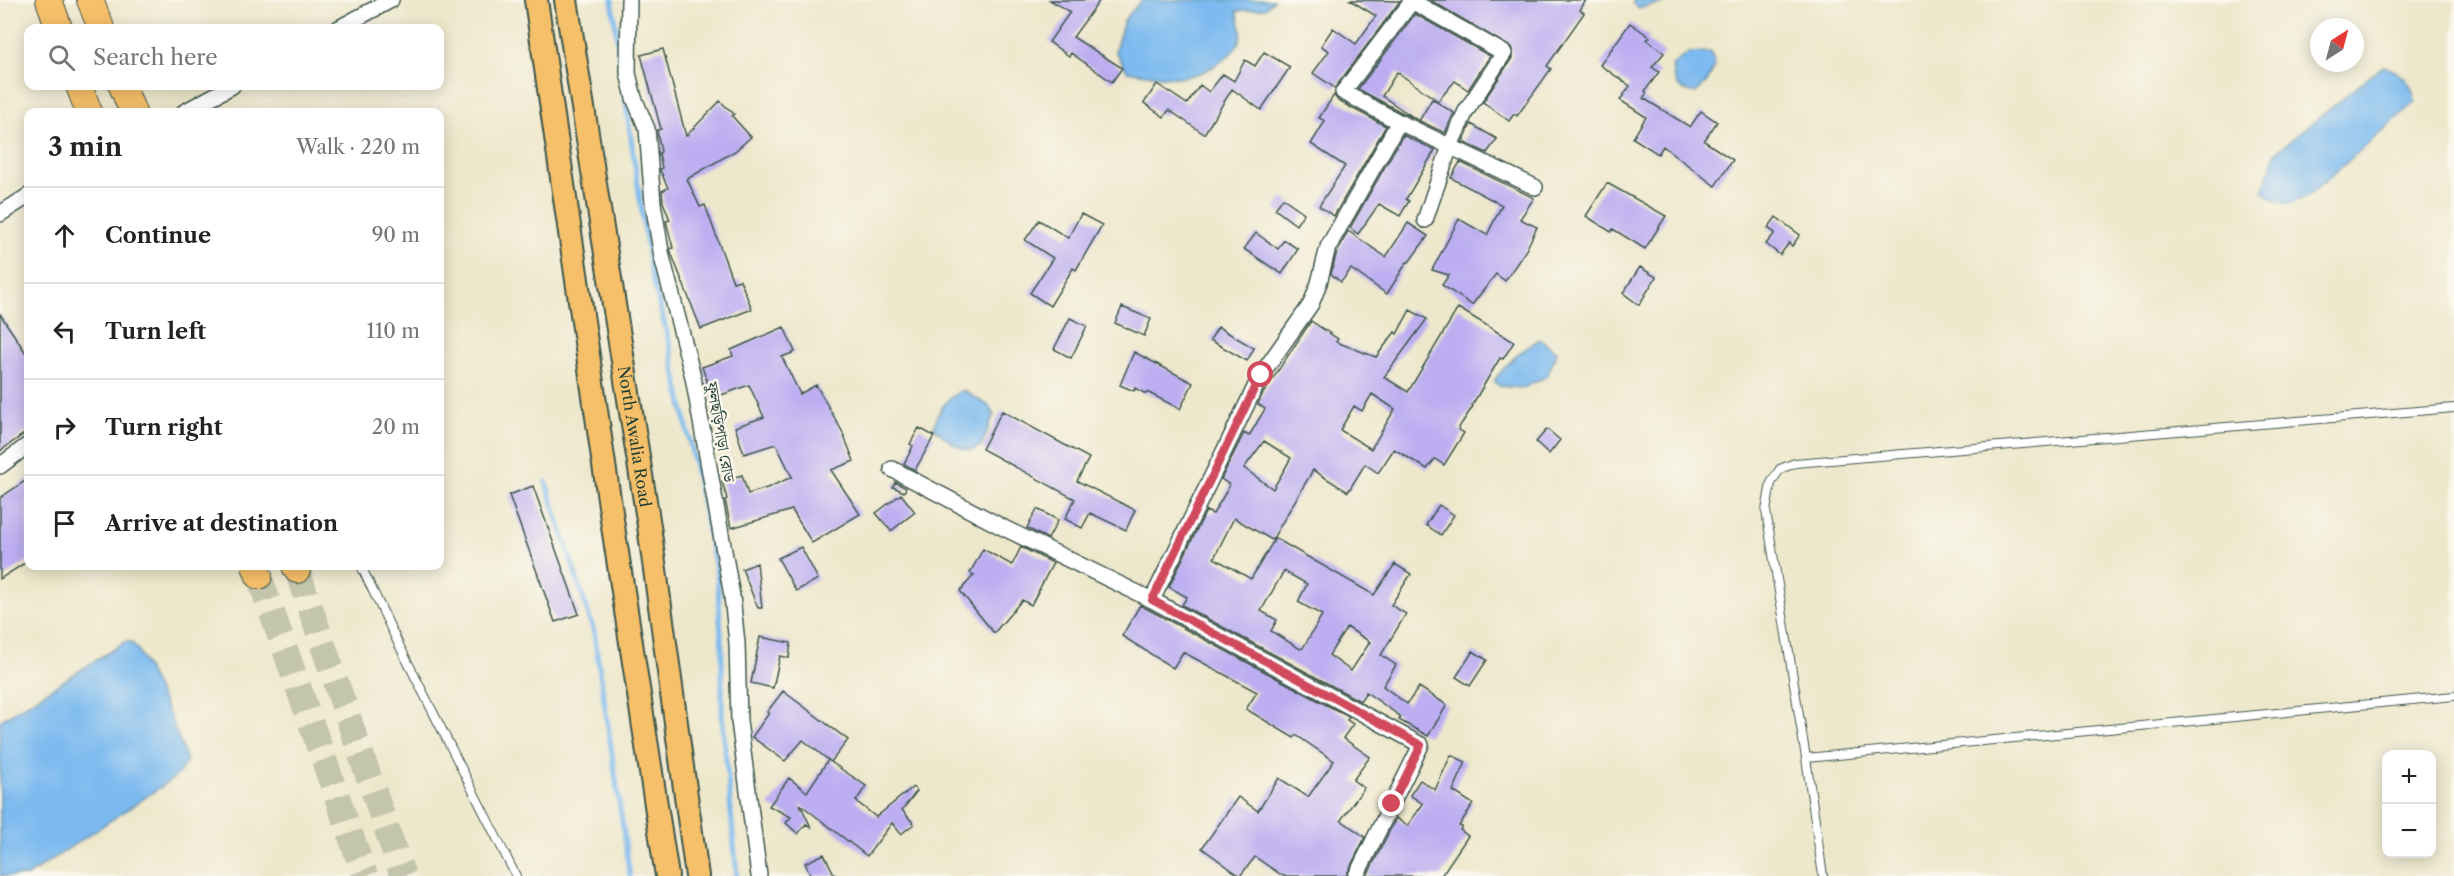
<!DOCTYPE html>
<html lang="en">
<head>
<meta charset="utf-8">
<style>
  body { margin:0; font-family:"Libre Caslon Text","Noto Serif Bengali",serif; background:#f2f2f2; color:#222 }
  .controls { position:absolute; right:18px; bottom:18px; display:grid; overflow:hidden; border-radius:12px; box-shadow:0 3px 15px #0003 }
  .controls button { width:54px; height:54px; display:grid; place-items:center; padding:0; border:0; border-bottom:2px solid #e0e0e0; background:#fff; color:#222; font:30px sans-serif }
  .compass { position:absolute; left:2310px; top:18px; width:54px; height:54px; border-radius:50%; background:#fff; box-shadow:0 3px 15px #0003; rotate:36deg }
  .stop { position:absolute; width:18px; height:18px; margin:-14px; border:4px solid #d1495b; border-radius:50%; background:#fff }
  .stop.end { background:#d1495b; border-color:#fff; box-shadow:0 2px 6px #0008 }
  .list { margin:0; padding:0; list-style:none }
  h2 { display:flex; justify-content:space-between; align-items:center; height:78px; margin:0; padding:0 24px; font-size:26px }
  h2 small { font-size:20px; font-weight:400; color:#767676 }
  .list li { display:grid; grid-template-columns:39px 1fr auto; gap:18px; align-items:center; box-sizing:border-box; height:96px; padding:0 24px; border-top:2px solid #e0e0e0 }
  .list b { display:block; font-size:22px; white-space:nowrap }
  .list em { font-size:20px; font-style:normal; color:#767676 }
  .icon { flex:none; width:33px; height:33px; fill:none; stroke:currentColor; stroke-width:2; stroke-linecap:round; stroke-linejoin:round }
  .map { position:relative; flex:none; width:2454px; height:876px; overflow:hidden }
  .search { position:absolute; background:#fff; box-shadow:0 3px 15px #0003; left:24px; top:24px; width:420px; height:66px; display:flex; align-items:center; gap:15px; box-sizing:border-box; padding:0 21px; border-radius:12px; color:#767676; font-size:22px }
  .panel { position:absolute; background:#fff; box-shadow:0 3px 15px #0003; left:24px; top:108px; width:420px; height:462px; border-radius:12px }
  .map>svg:first-child { display:block }
</style>
</head>
<body>
<div class="map">
<svg width="2454" height="876" viewBox="0 0 2454 876">
  <rect width="100%" height="100%" fill="#fbf7ec"/>
  <filter id="ink" filterUnits="userSpaceOnUse"><feTurbulence type="fractalNoise" baseFrequency=".0167" numOctaves="2"/><feDisplacementMap in="SourceGraphic" scale="12" xChannelSelector="R" yChannelSelector="G"/><feConvolveMatrix kernelMatrix="1 2 1 2 8 2 1 2 1" color-interpolation-filters="sRGB"/></filter>
  <filter id="wash" filterUnits="userSpaceOnUse"><feTurbulence type="fractalNoise" baseFrequency=".008" numOctaves="4" result="noise"/><feDisplacementMap in="SourceGraphic" scale="24" xChannelSelector="R" yChannelSelector="G"/><feGaussianBlur stdDeviation="1.35" result="paint"/><feColorMatrix in="noise" values="0 0 0 0 0 0 0 0 0 0 0 0 0 0 0 0 0 1.4 0 .05"/><feComposite in="paint" operator="in"/></filter>
  <g filter="url(#wash)">
    <rect width="100%" height="100%" fill="#ede7cb"/>
    <path fill="#7bbaef" stroke="#4d7c92" stroke-width="1.5" d="M1142,0H1274L1265,8L1237,11C1238,18 1242,28 1241,35C1238,55 1207,73 1188,76C1168,79 1147,74 1127,71L1115,51L1124,20Z
      M1633,0H1671L1669,2L1638,8L1633,4Z
      M1711,52L1715,66L1706,83L1696,93C1675,88 1675,86 1672,65L1689,53Z
      M2383,66C2401,72 2413,82 2415,102L2313,192C2292,206 2283,209 2263,191L2275,153Z
      M1540,339L1557,352L1547,376L1524,388L1499,386L1494,381C1507,362 1521,351 1540,339Z
      M963,390L989,406L994,415C989,423 986,439 980,446C967,459 944,437 934,428C937,411 947,398 963,390Z
      M125,642H131L138,650L169,714L187,761L178,774L167,783L27,876H0V721Z"/>
    <g fill="none" stroke-linecap="round" stroke-linejoin="round">
      <path stroke="#7bbaef" stroke-width="5" d="M612,0L621,69
        M623,84L651,273L669,341L717,573L722,649V715L737,876
        M546,482L594,632L630,876"/>
    </g>
    <g id="blocks">
      <path fill="#bcaef1" fill-rule="evenodd" d="M1050,0H1100L1073,37L1122,68L1112,82L1071,53L1069,56L1049,42L1070,12Z
        M1350,0L1400,1L1335,88L1313,73L1329,51L1321,46L1333,28L1356,44L1376,16Z
        M1430,0H1586L1580,10L1584,13L1547,66L1551,69L1517,116L1514,114L1509,121L1483,102L1512,58V48Z
        M1415,14L1490,56L1468,90L1455,81L1438,101L1397,72L1382,96L1419,121L1432,99L1454,113L1445,133L1403,113L1358,89Z
        M1630,23L1650,37L1647,40L1664,53L1652,67L1659,72L1645,91L1647,93L1643,98L1690,127L1701,111L1717,122L1704,141L1733,160L1715,186L1663,146L1658,154L1633,138L1646,117L1620,100L1630,86L1600,65Z
        M663,49L686,136L720,101L734,114L732,116L751,137L735,151L687,179L700,207L705,205L733,282L740,280L752,309L701,329L672,255L670,249L673,248L666,221L670,220L663,202L662,191L668,188L660,170L662,168L659,153L661,152L657,130L661,129L641,55Z
        M1264,52L1290,67L1261,110L1232,89L1204,134L1169,110L1164,117L1144,103L1157,84L1187,104L1200,85L1209,92L1223,74L1234,81L1245,60L1255,66Z
        M1334,95L1338,101L1386,126L1334,216L1319,206L1345,166L1311,144L1325,121L1319,118Z
        M1471,124L1497,139L1487,153L1463,142Z
        M1403,135L1435,150L1406,199L1409,201L1400,216L1379,204L1358,234L1350,228Z
        M1460,162L1534,198L1520,219L1537,227L1526,250L1505,281L1496,274L1472,305L1442,285L1449,275L1432,270L1459,219L1487,235L1502,205L1451,178Z
        M1607,183L1666,216L1645,249L1613,229L1611,232L1586,216Z
        M1283,198L1304,213L1296,225L1275,209Z
        M1081,214L1102,225L1076,270L1073,268L1050,306L1030,293L1053,258L1025,240L1039,220L1068,238Z
        M1776,217L1800,235L1792,246L1789,243L1780,255L1766,244L1775,233L1768,228Z
        M1408,223L1428,236L1409,262H1407L1387,294L1351,269L1341,282L1331,274L1336,255L1348,231L1386,257Z
        M1256,233L1278,249L1284,240L1298,249L1282,274L1244,249Z
        M1640,267L1656,277L1639,305L1623,293Z
        M1122,307L1151,319L1144,336L1115,323Z
        M1458,308L1514,342L1503,359L1500,358L1472,405L1473,406L1458,429L1464,433L1444,465L1435,459L1427,469L1394,449L1378,473L1365,464L1348,492L1313,470L1272,540L1234,518L1214,558L1251,579L1275,538L1374,595L1395,564L1411,574L1391,605L1406,614L1381,655L1396,665L1383,686L1407,704L1419,687L1447,705L1428,736L1399,720L1401,717L1366,692L1360,701L1182,605L1187,597L1169,587L1206,511L1213,514L1230,485L1221,479L1244,433L1249,436L1265,409L1258,404L1262,395L1311,321L1338,339L1336,342L1376,357L1395,332L1397,334L1410,310L1427,319L1384,377L1408,392ZM1372,394L1395,409L1371,449L1340,430L1354,406L1362,411ZM1264,441L1291,458L1273,489L1244,468ZM1284,571L1307,584L1298,602L1322,615L1303,648L1300,649L1271,631L1277,620L1261,611ZM1347,627L1370,642L1351,671L1329,655Z
        M0,314L28,356V431L0,451Z
        M1070,318L1087,326L1071,358L1054,349Z
        M784,327L795,352L782,357L800,394L816,385L842,431L854,461L831,470L860,514L812,543L792,510L731,528L725,500L727,499L722,481L742,475L748,494L767,488L792,477L776,444L744,454L735,427L764,417L749,385L713,398L702,367L733,356L731,350Z
        M1218,327L1254,348L1247,361L1210,340Z
        M1134,352L1193,383L1180,409L1147,392L1146,394L1135,388L1134,391L1120,385Z
        M1002,411L1089,458L1077,481L1135,510L1126,530L1090,513L1082,528L1065,519L1075,499L982,449Z
        M919,428L934,436L915,470L904,464L913,446L910,444Z
        M1547,429L1560,440L1549,454L1536,442Z
        M28,479V561L0,579V498Z
        M895,482L906,488L904,492L893,487Z
        M533,486L579,614L555,622L509,495Z
        M901,494L915,512L891,531L876,513Z
        M1439,505L1454,515L1441,535L1426,525Z
        M1037,509L1058,520L1048,539L1027,528Z
        M801,547L818,579L796,591L778,558Z
        M1021,547L1053,563L1031,605L1022,600L994,633L960,591L974,575L970,573L983,549L1012,565Z
        M757,563L762,608H758L742,569Z
        M1140,605L1349,717L1347,720L1353,724L1343,738L1370,757L1353,780L1364,788L1341,820L1365,837L1346,876H1283L1255,857L1240,876L1202,848L1238,797L1258,811L1279,778L1308,797L1334,761L1296,735L1294,738L1246,709L1257,692L1183,652L1173,668L1122,636Z
        M760,637L791,643L789,658L780,656L773,688L751,683Z
        M1473,651L1487,660L1470,686L1456,677Z
        M783,691L848,740L831,762L803,740L785,761L752,737L769,713L767,712Z
        M1451,755L1466,762L1453,791L1473,804L1459,826L1462,827L1460,830L1468,836L1441,876H1367L1396,818L1407,826L1423,804L1410,795L1420,780L1435,790Z
        M828,760L866,786L856,801L876,817L913,787L917,791L902,810L914,824L901,834L892,823L867,856L800,804L811,827L806,824L798,834L786,823L791,817L769,806L789,778L807,792Z
        M824,854L835,876H811L805,863Z"/>
    </g>
  </g>
  <g filter="url(#ink)">
    <use href="#blocks" fill-opacity="0" stroke="#3e564b" stroke-width="1.5"/>
    <g fill="none" stroke-linecap="round" stroke-linejoin="round">
      <path stroke="#c4c5ad" stroke-width="26" stroke-dasharray="26 13" stroke-linecap="butt" d="M297,570L403,876
        M259,576L365,876"/>
      <g stroke="#3e564b" stroke-width="10">
        <path id="lane" d="M361,566L398,643L516,876
          M1806,758L2454,696
          M1823,876L1806,758L1766,511L1771,483L1780,469L1795,463L2454,408"/>
      </g>
      <g stroke="#3e564b" stroke-width="18">
        <path id="street" d="M629,0L628,73L634,98L647,129L653,203L662,257L693,377L732,596L737,643L739,721L759,876
          M1410,0L1504,53L1466,111L1450,146L1425,220
          M1413,0L1343,92L1399,122L1535,187
          M339,28L391,0
          M184,112L232,86
          M0,214L28,196
          M0,466L28,445
          M892,469L1004,528L1152,600L1421,745L1356,876
          M1152,600L1261,375L1311,304L1319,283L1328,247L1399,122"/>
      </g>
      <g stroke="#3e564b" stroke-width="26">
        <g id="primary">
          <path d="M536,0L614,533L667,876"/>
          <path id="s1" d="M566,0L649,526L697,876"/>
        </g>
      </g>
      <g stroke="#3e564b" stroke-width="28">
        <path id="highway" d="M49,0L59,28
          M90,0L101,28
          M79,86L89,112
          M122,86L133,112
          M255,566L259,576
          M295,566L297,570"/>
      </g>
      <use href="#lane" stroke="#fff" stroke-width="8"/>
      <use href="#street" stroke="#fff" stroke-width="15"/>
      <use href="#primary" stroke="#f6c06b" stroke-width="22"/>
      <use href="#highway" stroke="#f6c06b" stroke-width="26"/>
    </g>
  </g>
  <g fill="none" stroke-linecap="round" stroke-linejoin="round" filter="url(#ink)">
    <path stroke="#d1495b" stroke-width="8" d="M1261,375L1152,600L1421,745L1392,804"/>
  </g>
  <g text-anchor="middle" dominant-baseline="central" stroke-width="5" stroke-linejoin="round" paint-order="stroke">
    <g font-size="16" fill="#1f3d34" stroke="#fbf7ec">
      <text transform="translate(721 432) rotate(80)">ফুলছড়িপাড়া রোড</text>
      <text stroke="none"><textPath href="#s1" startOffset="442">North Awalia Road</textPath></text>
    </g>
  </g>
</svg>
<div class="controls">
<button>+</button>
<button>−</button>
</div>
<svg class="compass" viewBox="-18 -18 36 36"><path d="M0-13l5 13h-10z" fill="#e53935"/><path d="M0 13l5-13h-10z" fill="#767676"/></svg>
<div class="stop" style="left:1261px;top:375px"></div>
<div class="stop end" style="left:1392px;top:804px"></div>
<div class="search"><svg class="icon" aria-label="search" viewBox="0 0 24 24"><circle cx="10" cy="10" r="6"/><path d="M15 15l6 6"/></svg>Search here</div>
<section class="panel">
<h2>3 min<small>Walk · 220 m</small></h2>
<ul class="list">
<li><svg class="icon" aria-label="ahead" viewBox="0 0 24 24"><path d="M12 20V5M6 11l6-6 6 6"/></svg><div><b>Continue</b></div><em>90 m</em></li>
<li><svg class="icon" aria-label="left" viewBox="0 0 24 24"><path d="M17 20v-9H6M10 6l-5 5 5 5"/></svg><div><b>Turn left</b></div><em>110 m</em></li>
<li><svg class="icon" aria-label="right" viewBox="0 0 24 24"><path d="M7 20v-9h11M14 6l5 5-5 5"/></svg><div><b>Turn right</b></div><em>20 m</em></li>
<li><svg class="icon" aria-label="arrive" viewBox="0 0 24 24"><path d="M6 21V4h12l-3 4 3 4H6"/></svg><div><b>Arrive at destination</b></div></li>
</ul>
</section>
</div>
</body>
</html>
